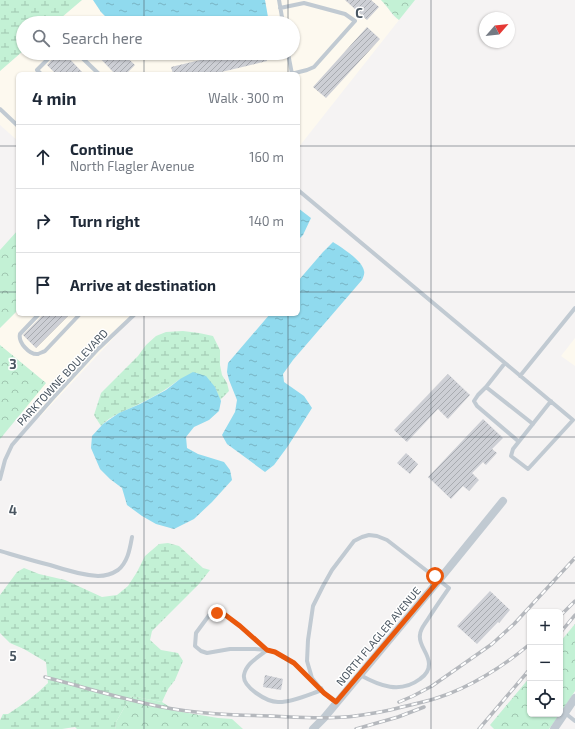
<!DOCTYPE html>
<html lang="en">
<head>
<meta charset="utf-8">
<style>
  body { margin:0; font-family:"Exo 2",sans-serif; background:#f2f2f3; color:#1f2937 }
  .controls { position:absolute; right:12px; bottom:12px; display:grid; overflow:hidden; border-radius:6px; box-shadow:0 1px 3px #0004 }
  .controls button { width:36px; height:36px; display:grid; place-items:center; padding:0; border:0; border-bottom:1px solid #e0e1e3; background:#fff; color:#1f2937; font:20px sans-serif }
  .compass { position:absolute; left:479px; top:12px; width:36px; height:36px; border-radius:50%; background:#fff; box-shadow:0 1px 3px #0004; rotate:62deg }
  .stop { position:absolute; width:12px; height:12px; margin:-9px; border:3px solid #ea580c; border-radius:50%; background:#fff }
  .stop.end { background:#ea580c; border-color:#fff; box-shadow:0 1px 4px #0008 }
  .list { margin:0; padding:0; list-style:none }
  h2 { display:flex; justify-content:space-between; align-items:center; height:52px; margin:0; padding:0 16px; font-size:17px }
  h2 small { font-size:13px; font-weight:400; color:#747a83 }
  .list li { display:grid; grid-template-columns:26px 1fr auto; gap:12px; align-items:center; box-sizing:border-box; height:64px; padding:0 16px; border-top:1px solid #e0e1e3 }
  .list b { display:block; font-size:15px; white-space:nowrap }
  .list p { margin:0; font-size:13px; white-space:nowrap; color:#747a83 }
  .list em { font-size:13px; font-style:normal; color:#747a83 }
  .icon { flex:none; width:22px; height:22px; fill:none; stroke:currentColor; stroke-width:2; stroke-linecap:round; stroke-linejoin:round }
  .map { position:relative; flex:none; width:575px; height:729px; overflow:hidden }
  .search { position:absolute; background:#fff; box-shadow:0 1px 3px #0004; left:16px; top:16px; width:284px; height:44px; display:flex; align-items:center; gap:10px; box-sizing:border-box; padding:0 14px; border-radius:22px; color:#747a83; font-size:15px }
  .panel { position:absolute; background:#fff; box-shadow:0 1px 3px #0004; left:16px; top:72px; width:284px; height:244px; border-radius:6px }
  .map>svg:first-child { display:block }
</style>
</head>
<body>
<div class="map">
<svg width="575" height="729" viewBox="0 0 575 729">
  <defs>
    <pattern id="forest-crowns" width="20" height="18" patternUnits="userSpaceOnUse"><rect width="20" height="18" fill="#c3f1d5"/><path d="M2 6a3 3 0 1 1 6 0M12 15a3 3 0 1 1 6 0" fill="none" stroke="#a0c6b0"/></pattern>
    <pattern id="wetland-marsh" width="20" height="14" patternUnits="userSpaceOnUse"><rect width="20" height="14" fill="#c3f1d5"/><path d="M1 5h8M5 5V1M11 12h8M15 12V8" fill="none" stroke="#a0c6b0"/></pattern>
    <pattern id="water-ripples" width="26" height="14" patternUnits="userSpaceOnUse"><rect width="26" height="14" fill="#90daee"/><path d="M2 4q2-2 4 0t4 0M15 11q2-2 4 0t4 0" fill="none" stroke="#78b4c4"/></pattern>
    <pattern id="building-hatch" width="6" height="6" patternUnits="userSpaceOnUse"><rect width="6" height="6" fill="#cdcfd5"/><path d="M-1 1l2-2M0 6l6-6M5 7l2-2" fill="none" stroke="#a8abb0"/></pattern>
  </defs>
  <rect width="100%" height="100%" fill="#f5f3f3"/>
  <path fill="#fdf9ef" d="M82,0H93L101,12L112,23H55Z
    M265,0H381L385,4L393,16L399,20L298,148V74H18V141L0,125V71L23,51V53H293V23H269Z
    M18,310V314H136L40,417L21,412L46,383L0,345V328Z
    M575,338V366L561,356Z"/>
  <path fill="url(#forest-crowns)" d="M381,0H415L399,20C392,15 388,7 381,0Z
    M18,230V310L0,328V250Z
    M0,345L46,383L0,439Z
    M575,624V691L560,714V642Z
    M530,677V714H560L549,729H494L490,725Z
    M131,696L162,702L176,711L218,718L232,719L243,729H115L116,722Z"/>
  <path fill="url(#wetland-marsh)" d="M0,0H82L55,23H23V51L0,71Z
    M183,331L199,333L213,336L220,350V365L222,375L227,383L229,391L220,400L215,387L180,379C167,389 155,396 141,403C128,410 110,415 101,426L94,415L101,393L138,356L146,345L156,336L166,332Z
    M168,543L179,546L203,568L210,570L199,584L152,631L150,640L161,650L178,653L183,661L175,680L168,689L162,702L131,696L116,722L115,729H77L75,727L62,729H0V720L3,714H8C22,705 36,695 48,683L46,662L24,649L10,643L0,633V595L17,572L24,568L39,574L65,580L102,597L117,595L128,586L137,572L145,556L159,544Z"/>
  <path fill="url(#water-ripples)" d="M93,0H265L269,23H112L101,12Z
    M298,208L311,218L303,235L298,240Z
    M333,242C341,247 363,261 364,271C365,273 363,278 362,280L293,360L283,374L284,382L304,396L312,408L288,446L274,465L265,472L227,444L222,435L235,412L237,400L229,380L227,372L228,363L270,314H298V281L323,252Z
    M193,372L206,376L215,387L221,401L219,411L209,420L194,427L186,437L187,448L198,454L224,462L230,470L232,480L212,502L194,519L174,529L156,524L142,516L127,505L122,488L110,479L100,469L91,448L92,436L103,424L119,413L140,404L166,390L180,379Z"/>
  <path fill="url(#building-hatch)" d="M345,0H371L379,7L367,20Z
    M367,27L380,39L326,98L313,87Z
    M57,53H64L84,74H56L47,65L56,55Z
    M95,53H122L135,65L126,74H115Z
    M230,53H266L267,61L213,74H173L171,67Z
    M42,314H70L36,348L23,335L42,316Z
    M448,374L470,395L448,419L438,409L407,442L394,430Z
    M483,419L503,438L492,449L497,453L486,465L483,462L472,473L479,480L469,491L463,486L451,499L428,477Z
    M406,453L418,464L410,474L397,463Z
    M490,591L510,610L499,623L498,622L477,644L457,626Z
    M265,675L283,679L281,690L263,687Z"/>
  <g fill="none" stroke-linecap="round" stroke-linejoin="round">
    <path stroke="#c1cad2" stroke-width="4" d="M279,0L283,23
      M280,8L304,3L345,14L355,21L314,67L307,70L291,74
      M77,53L99,74
      M288,53L292,74
      M41,74L37,70L54,53
      M0,109L18,126
      M298,120V125
      M298,190L505,363C528,382 550,401 573,420L528,469L511,456L513,449L551,401
      M39,314L20,334C18,342 29,355 38,354C40,353 43,352 45,351L80,314
      M505,363L486,387L533,424
      M520,376L575,308
      M486,387L478,395L474,401L477,406L518,441
      M0,479L5,460L12,445L53,398L98,349L135,314
      M0,551C17,556 33,561 50,565C65,570 82,575 98,576C105,576 112,574 118,570C128,562 130,548 132,537
      M267,650L255,649H230L207,653L201,651L195,646L196,633L210,614L217,613L224,614L240,626L267,650L275,652L294,663L313,681
      M267,650C259,657 246,663 244,675C242,687 267,702 278,702C290,703 310,694 322,690L321,688
      M336,703L324,693L312,678L307,661L308,640L313,606L323,586L332,570L354,541L362,537L369,535L377,536L387,540L449,588C442,598 435,608 428,619C425,624 420,629 420,635C418,645 429,653 429,664C429,671 426,675 420,679C400,694 380,686 360,675
      M565,713L575,721"/>
    <path stroke="#c1cad2" stroke-width="8" d="M313,729L324,718L439,580L503,501
      M554,729L575,698"/>
    <g stroke="#b5b8bd" stroke-width="3.5">
      <path id="rail" d="M560,616L575,601
        M560,633L575,615
        M45,677C83,687 122,699 162,707C197,714 233,715 270,716C295,717 320,719 345,717C360,716 375,713 390,710C405,706 421,703 437,698C469,688 504,666 530,644
        M399,702L413,696L432,686L492,644L514,624L575,558
        M356,729L398,717L424,707
        M479,729L530,669"/>
    </g>
    <use href="#rail" stroke="#fff" stroke-width="2" stroke-dasharray="6" stroke-linecap="butt"/>
  </g>
  <g fill="none" stroke-linecap="round" stroke-linejoin="round">
    <path stroke="#ea580c" stroke-width="5" d="M217,613L224,614L240,626L267,650L275,652L294,663L324,693L336,702L439,580L435,576"/>
  </g>
  <path fill="none" stroke="#4a5661" stroke-width="1" stroke-opacity="0.55" d="M144,0V23M288,0V23M431,0V729M144,53V74M288,53V74M0,146H18M298,146H575M0,292H18M298,292H575M144,314V729M288,314V729M0,437H575M0,583H575"/>
  <g text-anchor="middle" dominant-baseline="central" stroke-width="3" stroke-linejoin="round" paint-order="stroke">
    <g font-size="11" fill="#4a5661" stroke="#fff">
      <text transform="translate(62 377) rotate(-47)">PARKTOWNE BOULEVARD</text>
      <text transform="translate(378 636) rotate(-50)">NORTH FLAGLER AVENUE</text>
    </g>
  </g>
  <g font-size="13" text-anchor="middle" font-weight="bold" fill="#4a5661" stroke="#fff" stroke-width="3" stroke-linejoin="round" paint-order="stroke">
    <text x="359" y="18">C</text>
    <text x="13" y="369">3</text>
    <text x="13" y="515">4</text>
    <text x="13" y="661">5</text>
  </g>
</svg>
<div class="controls">
<button>+</button>
<button>−</button>
<button><svg class="icon" aria-label="locate" viewBox="0 0 24 24"><circle cx="12" cy="12" r="6"/><path d="M12 2v4M12 18v4M2 12h4M18 12h4"/></svg></button>
</div>
<svg class="compass" viewBox="-18 -18 36 36"><path d="M0-13l5 13h-10z" fill="#e53935"/><path d="M0 13l5-13h-10z" fill="#747a83"/></svg>
<div class="stop" style="left:435px;top:576px"></div>
<div class="stop end" style="left:217px;top:613px"></div>
<div class="search"><svg class="icon" aria-label="search" viewBox="0 0 24 24"><circle cx="10" cy="10" r="6"/><path d="M15 15l6 6"/></svg>Search here</div>
<section class="panel">
<h2>4 min<small>Walk · 300 m</small></h2>
<ul class="list">
<li><svg class="icon" aria-label="ahead" viewBox="0 0 24 24"><path d="M12 20V5M6 11l6-6 6 6"/></svg><div><b>Continue</b><p>North Flagler Avenue</p></div><em>160 m</em></li>
<li><svg class="icon" aria-label="right" viewBox="0 0 24 24"><path d="M7 20v-9h11M14 6l5 5-5 5"/></svg><div><b>Turn right</b></div><em>140 m</em></li>
<li><svg class="icon" aria-label="arrive" viewBox="0 0 24 24"><path d="M6 21V4h12l-3 4 3 4H6"/></svg><div><b>Arrive at destination</b></div></li>
</ul>
</section>
</div>
</body>
</html>
